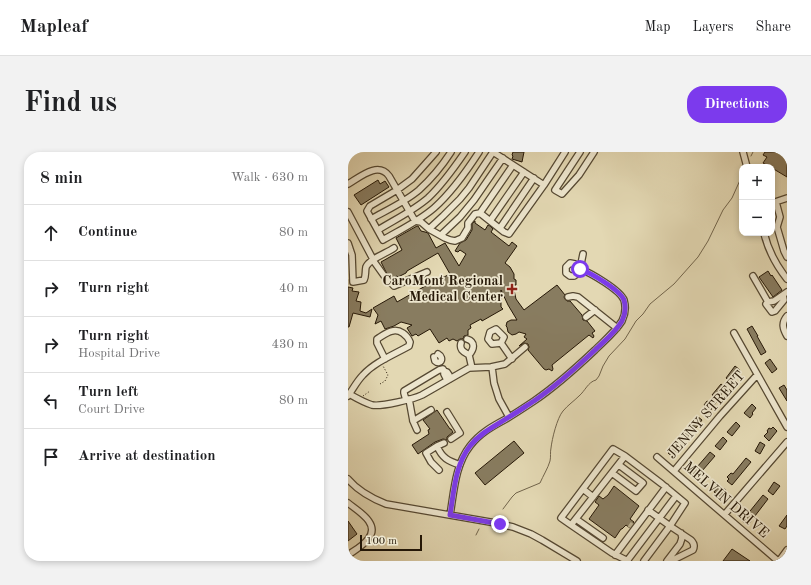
<!DOCTYPE html>
<html lang="en">
<head>
<meta charset="utf-8">
<style>
  body { margin:0; font-family:"Old Standard TT",serif; background:#f2f2f2; color:#202124 }
  .controls { position:absolute; right:12px; top:12px; display:grid; overflow:hidden; border-radius:8px; box-shadow:0 2px 6px #0003 }
  .controls button { width:36px; height:36px; display:grid; place-items:center; padding:0; border:0; border-bottom:1px solid #e0e0e0; background:#fff; color:#202124; font:20px sans-serif }
  .scale { position:absolute; left:12px; bottom:10px; width:62px; box-sizing:border-box; padding-left:4px; border:2px solid #261807; border-top:0; font-size:11px; line-height:14px; white-space:nowrap; color:#261807; -webkit-text-stroke:3px #ede6ce; paint-order:stroke }
  .stop { position:absolute; width:12px; height:12px; margin:-9px; border:3px solid #7c3aed; border-radius:50%; background:#fff }
  .stop.end { background:#7c3aed; border-color:#fff; box-shadow:0 1px 4px #0008 }
  .list { margin:0; padding:0; list-style:none }
  h2 { display:flex; justify-content:space-between; align-items:center; height:52px; margin:0; padding:0 16px; font-size:17px }
  h2 small { font-size:13px; font-weight:400; color:#757577 }
  .list li { display:grid; grid-template-columns:26px 1fr auto; gap:12px; align-items:center; box-sizing:border-box; height:56px; padding:0 16px; border-top:1px solid #e0e0e0 }
  .list b { display:block; font-size:15px; white-space:nowrap }
  .list p { margin:0; font-size:13px; white-space:nowrap; color:#757577 }
  .list em { font-size:13px; font-style:normal; color:#757577 }
  .icon { flex:none; width:22px; height:22px; fill:none; stroke:currentColor; stroke-width:2; stroke-linecap:round; stroke-linejoin:round }
  .map { position:relative; flex:none; width:439px; height:409px; overflow:hidden; border-radius:16px }
  header { display:flex; align-items:center; gap:24px; box-sizing:border-box; height:56px; padding:0 20px; background:#fff; border-bottom:1px solid #e0e0e0 }
  header strong { font-size:19px }
  nav { display:flex; gap:22px; margin-inline-start:auto; font-size:14px }
  .intro { display:flex; align-items:center; justify-content:space-between; box-sizing:border-box; height:96px; padding:0 24px }
  h1 { margin:0; font-size:28px }
  .button { padding:10px 18px; border-radius:16px; background:#7c3aed; color:#fff; font-size:14px; font-weight:700 }
  main { display:flex; gap:24px; padding:0 24px }
  aside { flex:1; background:#fff; border-radius:16px; box-shadow:0 2px 6px #0003 }
  .map>svg:first-child { display:block }
</style>
</head>
<body>
<header>
<strong>Mapleaf</strong>
<nav><a>Map</a><a>Layers</a><a>Share</a></nav>
</header>
<div class="intro"><h1>Find us</h1><a class="button">Directions</a></div>
<main>
<aside>
<h2>8 min<small>Walk · 630 m</small></h2>
<ul class="list">
<li><svg class="icon" aria-label="ahead" viewBox="0 0 24 24"><path d="M12 20V5M6 11l6-6 6 6"/></svg><div><b>Continue</b></div><em>80 m</em></li>
<li><svg class="icon" aria-label="right" viewBox="0 0 24 24"><path d="M7 20v-9h11M14 6l5 5-5 5"/></svg><div><b>Turn right</b></div><em>40 m</em></li>
<li><svg class="icon" aria-label="right" viewBox="0 0 24 24"><path d="M7 20v-9h11M14 6l5 5-5 5"/></svg><div><b>Turn right</b><p>Hospital Drive</p></div><em>430 m</em></li>
<li><svg class="icon" aria-label="left" viewBox="0 0 24 24"><path d="M17 20v-9H6M10 6l-5 5 5 5"/></svg><div><b>Turn left</b><p>Court Drive</p></div><em>80 m</em></li>
<li><svg class="icon" aria-label="arrive" viewBox="0 0 24 24"><path d="M6 21V4h12l-3 4 3 4H6"/></svg><div><b>Arrive at destination</b></div></li>
</ul>
</aside>
<div class="map">
<svg width="439" height="409" viewBox="0 0 439 409">
  <rect width="100%" height="100%" fill="#e3d8b3"/>
  <filter id="stains"><feTurbulence type="fractalNoise" baseFrequency=".005" numOctaves="4"/><feColorMatrix values="0 0 0 0 .2 0 0 0 0 .09 0 0 0 0 .02 0 0 0 .5 -.17"/></filter>
  <radialGradient id="worn" r=".72"><stop offset=".6" stop-color="#630" stop-opacity="0"/><stop offset="1" stop-color="#630" stop-opacity=".3"/></radialGradient>
  <g fill="none" stroke-linecap="round" stroke-linejoin="round">
    <path stroke="#71644b" stroke-width="1" d="M403,4L405,0
      M155,357L164,345L168,341L192,331C195,324 200,316 202,309C203,305 202,300 203,296C204,287 209,266 215,259C220,253 226,249 231,244C237,239 240,230 248,228L251,224L255,214L261,204L277,187L288,169L295,162L302,152L326,132L350,105L360,89L375,58L384,46L393,26
      M128,383L131,377"/>
  </g>
  <path fill="#887c60" stroke="#261807" d="M165,0H176L174,10L164,7L165,4L164,3Z
    M417,0H439V25L424,16V15H422L415,11L419,5L415,3Z
    M30,28L32,32L37,29L41,35L13,53L6,43Z
    M127,69V71L137,78L140,73L142,74L145,77L143,80L161,94L164,90L169,94L157,111L162,115L166,122V127L168,128V133H165L166,138L168,147L176,158L209,133L217,143L216,145L217,147L219,149H222L234,163L235,168L239,169L247,179L244,181L246,184L245,186L241,183L204,213L205,217L204,219L201,217L198,218L196,217L180,198L181,195L180,192L176,191L171,194L179,187L176,185L178,182L171,180L168,182L164,183L160,180L159,175L158,174L159,170L163,168H169L160,153L153,138V155L155,157L134,169L133,167L122,173L123,176L120,178V183L116,184L115,187H112L109,189L105,187L101,189L99,186L91,191L82,177L70,184L68,182L64,184L59,176L64,173L53,170L46,174L37,177L33,169L27,172L30,163L25,156L46,144L49,150L95,124L96,125L102,122L90,101L59,119L58,121L50,125L49,124L44,126L38,120L33,110L54,98L48,86L69,74H70L73,79L77,80L80,81L88,96L97,91L111,114L118,102L112,98L110,100L107,99L112,91L118,88L124,78V72Z
    M420,119L423,124L424,123L434,138L425,145L411,125Z
    M0,135L5,136L4,139L11,140L8,149L13,150L12,159L18,161L24,157L22,165L5,161L1,175H0Z
    M404,174L410,184H409L418,200L413,203L399,177Z
    M422,207L429,217L424,221L417,211Z
    M387,214L392,218L383,230L378,226Z
    M373,232L378,236L360,262L355,258L358,254L356,253L359,249L361,250L366,244L364,243Z
    M436,233L439,238V249L431,236Z
    M404,252L408,256L404,261L405,262L402,266L396,261Z
    M89,258L102,277H103L105,280L99,285V288L95,287L87,290L70,302L64,293L81,282L80,278L82,277L75,268Z
    M349,264L354,268L348,276L342,272Z
    M388,270L392,274L384,284L379,280Z
    M425,275L429,279L421,289L416,284L420,280L419,279L421,276L423,277Z
    M338,277L343,281L335,292V291L325,305L320,301Z
    M375,285L379,289L372,298L367,294Z
    M166,289L176,301L137,333L127,321Z
    M412,290L417,293L412,302L407,299Z
    M362,300L367,304L348,326L343,322Z
    M398,306L403,310L384,333L379,329L381,327L379,325L383,321L385,322Z
    M426,330L432,334L425,343L420,339Z
    M266,334L291,354L282,367L286,370L282,376L278,373L274,377H273L267,386L241,367L251,353L247,350L251,344L255,347L260,343Z
    M373,335L378,338L373,345L366,340L369,336L371,337Z
    M415,343L420,347L400,373L394,369Z
    M439,363V374L437,377L431,374Z
    M0,369L9,382L0,389Z
    M384,397L402,409H375Z"/>
  <g fill="none" stroke-linecap="round" stroke-linejoin="round">
    <path stroke="#bdb291" stroke-width="5.5" stroke-dasharray="5.5 3" stroke-linecap="butt" d="M0,130H1
      M282,376L286,370"/>
    <g stroke="#554832" stroke-width="8">
      <path id="minor" d="M88,0L64,27L49,38L22,54L19,59L35,88C52,78 71,69 86,56C104,40 118,20 131,0
        M232,0L207,38L214,42L231,23L246,0
        M395,0L399,15
        M0,32C12,25 30,9 41,24L67,69
        M196,33L217,0
        M428,50L432,65L429,75L436,99L439,105
        M424,51L439,46
        M0,60L27,111L37,125L46,134L79,120
        M132,61L165,13
        M23,67C39,58 57,50 71,38C83,27 94,14 103,0
        M67,69L73,70L81,77L97,86L102,88L107,89L114,86L120,76V71L127,62L132,61L156,80L161,82L196,33L145,0
        M142,69L176,20
        M152,76L186,26
        M81,77L95,64L112,47L121,36L145,0
        M30,78C46,68 65,59 80,46C94,33 106,16 117,0
        M416,81C420,98 428,113 439,127
        M93,83L112,65L126,48L155,6
        M0,91L4,103L5,130L16,128C18,124 17,120 18,115C21,107 39,101 46,96
        M222,111L227,112L232,117L230,121L226,124H222L218,121V115Z
        M405,124L420,150L418,152L424,160L427,159L436,148L435,143
        M220,145L225,144L230,145L269,176
        M420,150L426,149L439,140
        M439,164C433,171 435,177 439,184
        M238,165L247,158
        M386,181L439,275
        M113,191C111,198 116,200 121,203C126,197 128,190 119,187
        M153,191L156,185L148,177L142,180L140,187L144,192L153,191L164,207
        M121,203L124,216
        M86,205L87,209C92,214 97,206 90,202
        M144,215L146,231L151,247L161,265
        M100,226L101,223L99,220L96,219V222L98,226H100L102,227
        M1,242C8,246 17,251 24,253C33,255 66,247 74,243L121,216L143,215L157,212L177,195
        M0,244C5,237 9,229 15,223C27,210 45,203 61,194L62,190C59,183 52,177 44,179C39,180 34,184 29,187V191L37,207
        M61,247L65,269L69,278
        M58,248L56,241V239L91,218L95,217L96,219
        M99,260L112,281L103,287
        M65,269L83,258
        M89,294L96,291
        M309,305L430,409
        M91,318L83,310L78,301L89,294C94,306 100,309 112,313
        M326,319L372,264L409,223
        M264,321L288,339L295,331L271,313
        M0,327C10,339 23,346 38,352L142,370L165,375L183,382L194,388L229,409
        M235,337L245,345
        M0,351C10,359 33,372 20,387C15,394 7,398 0,403
        M377,362L439,290
        M102,363C106,340 107,313 122,294C132,281 145,274 158,267C168,261 177,255 186,249C208,234 228,216 247,198C256,189 267,180 274,169C277,163 278,155 276,148C272,138 243,121 232,117L235,102
        M228,367L255,386
        M223,373L213,366L265,297L277,304
        M267,403L318,335
        M279,409L328,344
        M280,409L264,401L223,373L277,304L314,332L337,351L322,374L343,388C346,391 347,394 345,398L323,409
        M296,409L322,374L300,358
        M319,409L332,392L334,386L333,381
        M431,409L439,398"/>
    </g>
    <path stroke="#261807" stroke-width="1" stroke-dasharray="1 2" stroke-linecap="butt" d="M32,232L37,229L40,223L35,214
      M15,244L22,239"/>
    <use href="#minor" stroke="#ede6ce" stroke-width="5.5"/>
  </g>
  <g fill="none" stroke-linecap="round" stroke-linejoin="round">
    <path stroke="#7c3aed" stroke-width="5" d="M152,372L102,363C106,340 107,313 122,294C132,281 147,274 161,265C170,260 178,254 186,249C208,234 228,216 247,198C256,189 267,181 274,169C277,163 278,155 276,148C272,138 243,121 232,117"/>
  </g>
  <path fill="#8f2418" stroke="#ede6ce" stroke-width="1.5" d="M162 131h4v4h4v4h-4v4h-4v-4h-4v-4h4z"/>
  <g text-anchor="middle" dominant-baseline="central" stroke-width="3.5" stroke-linejoin="round" paint-order="stroke">
    <g font-size="14" font-weight="bold" fill="#261807" stroke="#ede6ce" text-anchor="end">
      <text x="155" y="129">CaroMont Regional<tspan x="155" dy="16">Medical Center</tspan></text>
    </g>
    <g font-size="14" fill="#261807" stroke="#ede6ce">
      <text transform="translate(358 263) rotate(-49)">JENNY STREET</text>
      <text transform="translate(378 348) rotate(41)">MELVIN DRIVE</text>
    </g>
  </g>
  <rect width="100%" height="100%" filter="url(#stains)"/>
  <rect width="100%" height="100%" fill="url(#worn)"/>
</svg>
<div class="controls">
<button>+</button>
<button>−</button>
</div>
<div class="scale">100 m</div>
<div class="stop" style="left:232px;top:117px"></div>
<div class="stop end" style="left:152px;top:372px"></div>
</div>
</main>
</body>
</html>
